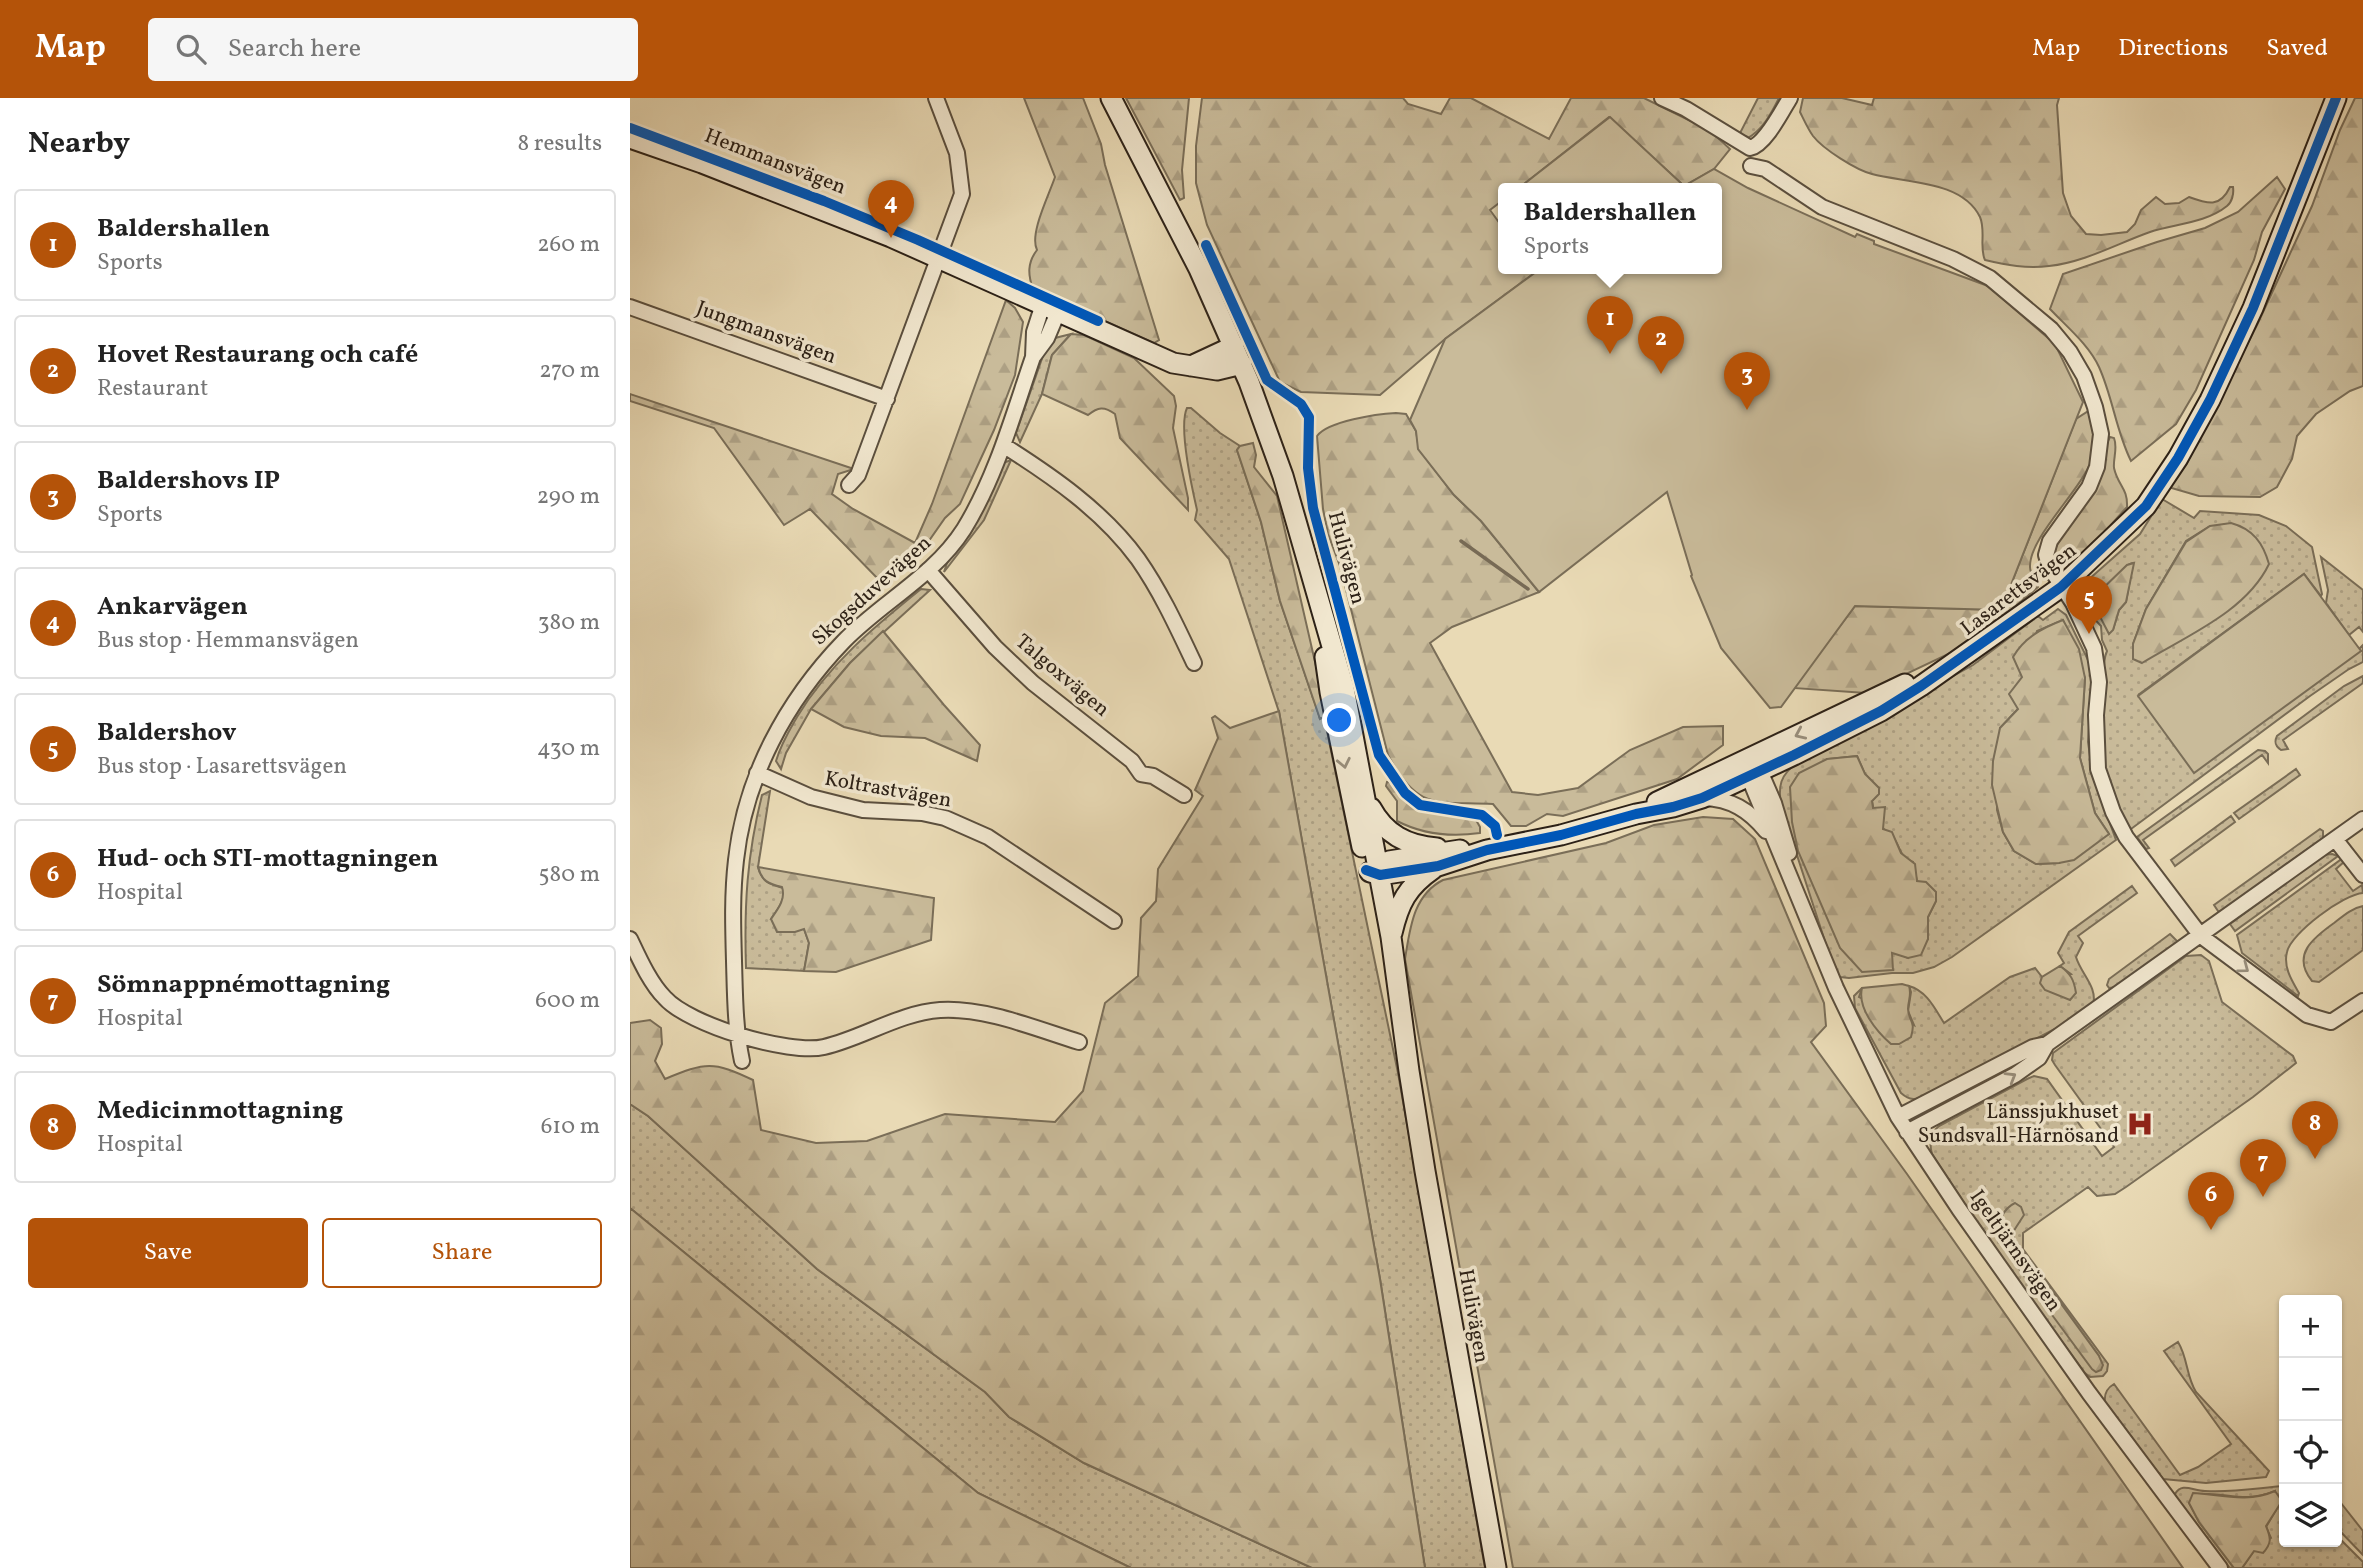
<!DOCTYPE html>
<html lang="en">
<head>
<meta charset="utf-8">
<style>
  body { margin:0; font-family:Vollkorn,serif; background:#f6f6f6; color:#222 }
  .controls { position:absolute; right:21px; bottom:21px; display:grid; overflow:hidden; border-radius:7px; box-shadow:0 2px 5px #0004 }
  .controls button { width:63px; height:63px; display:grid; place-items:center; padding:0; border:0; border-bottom:2px solid #e0e0e0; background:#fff; color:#222; font:35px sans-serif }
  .you { position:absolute; left:710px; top:623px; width:24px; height:24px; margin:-18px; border:5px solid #fff; border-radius:50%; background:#1a73e8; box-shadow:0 0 0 10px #1a73e833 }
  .badge { display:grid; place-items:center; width:46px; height:46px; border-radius:50%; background:#b45309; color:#fff; font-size:23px; font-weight:700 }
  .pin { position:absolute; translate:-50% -58px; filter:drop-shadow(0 2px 4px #0008) }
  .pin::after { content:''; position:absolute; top:37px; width:24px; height:21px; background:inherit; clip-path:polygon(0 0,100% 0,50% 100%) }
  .popup { position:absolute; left:868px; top:85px; width:224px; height:91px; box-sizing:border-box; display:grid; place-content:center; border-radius:7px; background:#fff; filter:drop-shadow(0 2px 5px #0005); font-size:23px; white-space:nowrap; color:#767676 }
  .popup b { font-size:26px; color:#222 }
  .popup::after { content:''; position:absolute; left:50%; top:100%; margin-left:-14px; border:14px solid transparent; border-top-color:#fff }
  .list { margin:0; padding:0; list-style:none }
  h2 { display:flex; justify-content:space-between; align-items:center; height:91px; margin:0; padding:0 28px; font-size:30px }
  h2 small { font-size:23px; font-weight:400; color:#767676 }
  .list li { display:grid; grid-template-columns:46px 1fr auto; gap:21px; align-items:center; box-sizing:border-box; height:112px; margin:0 14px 14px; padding:0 14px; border:2px solid #e0e0e0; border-radius:7px }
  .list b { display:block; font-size:26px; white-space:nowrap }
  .list p { margin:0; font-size:23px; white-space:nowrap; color:#767676 }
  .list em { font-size:23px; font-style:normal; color:#767676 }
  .actions { display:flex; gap:14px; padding:21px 28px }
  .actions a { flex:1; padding:16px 0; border:2px solid #b45309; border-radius:7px; text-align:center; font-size:24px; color:#b45309 }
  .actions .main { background:#b45309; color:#fff }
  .icon { flex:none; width:38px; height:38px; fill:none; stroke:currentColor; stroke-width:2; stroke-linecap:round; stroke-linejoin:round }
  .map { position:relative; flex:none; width:1733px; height:1470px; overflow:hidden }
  header { display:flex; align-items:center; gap:42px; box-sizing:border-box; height:98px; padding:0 35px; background:#b45309; color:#fff }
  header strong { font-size:33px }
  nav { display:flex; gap:38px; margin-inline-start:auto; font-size:24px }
  .search { width:490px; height:63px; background:#f6f6f6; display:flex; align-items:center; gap:18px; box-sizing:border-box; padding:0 24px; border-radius:7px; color:#767676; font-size:26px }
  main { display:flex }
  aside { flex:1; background:#fff }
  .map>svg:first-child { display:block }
</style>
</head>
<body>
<header>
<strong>Map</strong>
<div class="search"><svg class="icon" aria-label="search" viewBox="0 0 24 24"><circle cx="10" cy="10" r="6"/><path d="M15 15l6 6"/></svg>Search here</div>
<nav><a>Map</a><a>Directions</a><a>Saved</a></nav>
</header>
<main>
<aside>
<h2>Nearby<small>8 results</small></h2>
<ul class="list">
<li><span class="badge">1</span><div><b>Baldershallen</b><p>Sports</p></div><em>260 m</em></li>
<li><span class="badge">2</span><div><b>Hovet Restaurang och café</b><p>Restaurant</p></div><em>270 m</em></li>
<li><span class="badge">3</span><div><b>Baldershovs IP</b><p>Sports</p></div><em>290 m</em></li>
<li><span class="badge">4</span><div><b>Ankarvägen</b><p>Bus stop · Hemmansvägen</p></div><em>380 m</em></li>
<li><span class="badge">5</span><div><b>Baldershov</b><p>Bus stop · Lasarettsvägen</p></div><em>430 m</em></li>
<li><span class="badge">6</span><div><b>Hud- och STI-mottagningen</b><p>Hospital</p></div><em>580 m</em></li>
<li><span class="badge">7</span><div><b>Sömnappnémottagning</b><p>Hospital</p></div><em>600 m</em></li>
<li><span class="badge">8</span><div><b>Medicinmottagning</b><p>Hospital</p></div><em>610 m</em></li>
</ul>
<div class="actions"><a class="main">Save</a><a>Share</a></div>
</aside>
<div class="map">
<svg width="1733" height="1470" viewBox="0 0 1733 1470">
  <defs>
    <pattern id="grass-dots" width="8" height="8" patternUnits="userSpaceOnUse" patternTransform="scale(1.75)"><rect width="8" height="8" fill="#c9bb9a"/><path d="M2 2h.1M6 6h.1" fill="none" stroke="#ada084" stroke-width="1.8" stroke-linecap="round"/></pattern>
    <pattern id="forest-firs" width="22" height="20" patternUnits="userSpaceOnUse" patternTransform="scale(1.75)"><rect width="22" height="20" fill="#c9bb9a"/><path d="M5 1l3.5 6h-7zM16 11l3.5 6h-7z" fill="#ada084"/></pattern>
  </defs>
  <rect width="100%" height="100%" fill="#e9dab5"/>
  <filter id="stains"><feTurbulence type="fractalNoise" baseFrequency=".00286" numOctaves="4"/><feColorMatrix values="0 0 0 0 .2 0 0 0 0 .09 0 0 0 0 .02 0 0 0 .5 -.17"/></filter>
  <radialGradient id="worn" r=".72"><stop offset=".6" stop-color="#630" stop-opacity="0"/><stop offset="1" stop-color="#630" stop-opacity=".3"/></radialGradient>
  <path fill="url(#grass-dots)" stroke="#7a6e58" stroke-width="2" fill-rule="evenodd" d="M1128,0H1149C1141,16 1132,33 1116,41L1109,37Z
    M441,236L422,257L412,296L390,344L386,335L415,252L425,240Z
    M557,310H561L590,335L610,348L607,352L631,424L650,503L690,620L694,619L768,975L855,1470H795L750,1181L649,614L599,461L565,422L567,412C562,390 548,329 557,310Z
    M381,362L354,422L314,474L317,465L332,444L373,365Z
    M1532,401L1564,420L1570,413L1629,417L1656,428L1682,449L1692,496L1691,498L1674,476L1508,597L1731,553L1729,551L1733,547V564L1719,571L1680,598L1501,731C1467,697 1471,635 1474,591C1474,579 1472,564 1477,553L1472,542L1471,528L1455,511L1451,496L1458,482L1510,436ZM1580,428L1503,546L1516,511L1556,443ZM1503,465L1496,504L1489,512L1483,532C1484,513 1481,470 1503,465Z
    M1691,459L1733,492V534L1729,529L1719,537L1696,505L1698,492Z
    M291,491L300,492L220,565L181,611L156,655L151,671L146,663C151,646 159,633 167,619C199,566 244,529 291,491Z
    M1428,511L1436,517L1459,564L1462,584L1458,644L1463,679L1486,742L1322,859L1304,869L1283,875H1262L1219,880L1210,879L1204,871L1151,708C1148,688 1150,677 1167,665L1343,567L1408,518L1413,522ZM1433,522L1455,580L1450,660L1465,715L1479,736L1429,765L1406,766L1384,753L1373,734L1367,712L1370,630L1388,611L1392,580L1407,533ZM1227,658L1235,676L1249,690L1248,696L1242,703C1243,712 1247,722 1253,730C1257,735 1262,737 1265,742C1271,752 1271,760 1283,764L1287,783L1291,785L1306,803L1298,819V841L1278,860L1268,855H1262L1197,661Z
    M1733,578V585L1653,642L1658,651L1651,652C1645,648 1644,644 1647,638L1714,588Z
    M1628,652L1635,653L1638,656V665L1632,657L1513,742L1519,750L1516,751L1507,739Z
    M1666,671L1670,677L1609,721L1604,715Z
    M140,693L128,769C132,784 139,786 153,790C156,801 148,811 141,821L174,831L179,845L174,873L116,870C114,807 117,757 132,697Z
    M1601,718L1605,724L1545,768L1541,762Z
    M1690,731L1693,733V740L1590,814L1588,813L1584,807Z
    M1702,756L1708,758L1605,833L1600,826L1694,757Z
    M1713,760L1715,763L1706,771L1723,793L1732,787L1733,795C1714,796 1661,835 1657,854C1653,869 1662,883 1669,895L1668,898L1612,855L1607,837Z
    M1502,788L1507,795L1448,838L1453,845L1446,859C1451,876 1468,889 1463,907L1442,922L1297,998C1286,1002 1280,1003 1271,995L1225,910L1224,898L1232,890L1229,899L1284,927L1278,913L1281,894L1279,888C1297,893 1305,911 1314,925L1380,879L1405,870L1412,879L1411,885L1441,876L1430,868L1434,865L1428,855L1439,834Z
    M1733,808V852L1689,884L1682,883C1661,857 1683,840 1704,825C1713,818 1722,810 1733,808Z
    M1540,836L1549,845L1487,889L1479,890L1477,887L1479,881Z
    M1571,857L1579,863L1592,904L1663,958L1666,965L1623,999L1496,1089L1485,1096L1467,1098L1458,1089L1393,1135V1151L1478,1266L1477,1273L1473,1278L1460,1279L1455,1275L1366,1154L1302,1056C1299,1045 1300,1035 1309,1028L1397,981L1404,978L1417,981L1472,1058L1484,1049L1425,967L1422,962L1423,955L1556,858ZM1389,1122L1383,1134L1384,1141L1469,1258L1411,1202L1367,1138Z
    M0,1006L18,1018L187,1171L355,1294L379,1319L454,1365L682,1470H501L348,1395L0,1110Z
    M1548,1244C1558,1260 1556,1278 1566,1294L1639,1373L1636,1379L1576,1385L1533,1381L1475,1304C1474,1296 1477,1290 1484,1286L1550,1377L1568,1369L1601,1346L1534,1253Z
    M1654,1388V1444H1707V1438L1733,1464V1470H1612L1624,1453L1641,1440L1636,1429L1646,1412L1645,1393C1615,1406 1597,1394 1567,1396L1559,1405L1569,1424L1604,1470H1600L1587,1457L1546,1402L1545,1396C1552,1384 1563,1393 1575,1393C1601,1395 1628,1390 1654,1388Z
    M1707,1400L1733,1433V1457L1707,1430Z"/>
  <path fill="url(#forest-firs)" stroke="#7a6e58" stroke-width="2" d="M394,0H453L471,46L475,67L529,242L524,245L403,191C398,177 397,165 407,152C399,136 419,97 425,79Z
    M496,0H559L552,72L554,100L550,102Z
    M572,0H773L778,6L811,16L820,0H841L919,41L941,0H1014L1079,32L1100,51L1084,71L1054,88L979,19L889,90H873V102L860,112L873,130V170H904L906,174L815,241L750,297L671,294L650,284L577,127L566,85V48Z
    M1173,0H1212L1242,7L1244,0H1429L1427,7L1433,95L1441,118L1456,136L1471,137L1497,134L1505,126L1511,112L1526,99L1535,106L1549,105L1559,99C1578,106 1590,110 1600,89H1603C1604,96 1602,104 1597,108C1576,125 1545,126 1520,134C1486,146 1455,164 1419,168C1397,171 1376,167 1355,162C1349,150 1356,133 1350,119C1332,82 1275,85 1242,76C1226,72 1193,51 1183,38C1178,31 1174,22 1170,14Z
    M1725,0H1733V288L1720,293L1686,316L1667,338L1662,361L1647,389L1630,399L1569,398L1538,389L1557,365L1628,225L1682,108L1710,32Z
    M1647,79L1655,91L1632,134L1624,162L1566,292L1546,326L1501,363C1486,333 1483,300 1469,269C1459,247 1437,229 1420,211L1433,176L1527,144L1575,130L1608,114Z
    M376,202L385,210L393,224L385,277L364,332L330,406L315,420L289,457L271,471L250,483L180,411L154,427L84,330L0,303V296L224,371L208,376L202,396L223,411L285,445L302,406Z
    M441,236L454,237L504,260L544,298L546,308L543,330L558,400V412L490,340L485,316C474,308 468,309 458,317L412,296L422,257Z
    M1460,312C1463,328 1468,345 1462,361C1451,393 1399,439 1400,469C1400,475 1405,483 1408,489L1368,523L1329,551L1236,595L1163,590L1225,508L1371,512L1446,321Z
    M766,315L776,316L786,333L789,351L824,397L851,423L909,494L822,529L800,545L882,694L908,697L948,690L1000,652L1053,629L1093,628V647L1047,681L933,718L917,716L896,728H881L863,706C807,703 788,714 758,657L710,468L698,436L693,411L687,338C698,323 747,316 766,315Z
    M1480,339L1484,340C1488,350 1483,360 1484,370C1488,388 1498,390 1497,409C1479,428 1454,461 1429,469L1424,461V453Z
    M623,345L626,357L624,369L647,398L694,603V619L690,621L650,503L631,424L607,352L610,348Z
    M1601,425C1623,431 1633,445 1639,466C1616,514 1556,538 1512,565L1503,561V546L1516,511L1556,444L1580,428Z
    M1504,465L1496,504L1489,512L1483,532L1479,536L1466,511L1465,498L1497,467Z
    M1433,522L1449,551L1455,580L1450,660L1465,715L1479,736L1444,762L1429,765L1406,766L1384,753L1373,734L1362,687L1363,663L1370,630L1388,611L1379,596L1392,579L1383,559C1394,540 1412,530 1433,522Z
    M253,533L314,607L350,647L347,663L295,640L251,638L214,629L181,611L220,565Z
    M649,613L750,1181L795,1470H682L454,1365L379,1319L355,1294L187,1171L18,1018L0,1006V925L20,922L31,930L32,946L25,963L35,981C76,964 83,963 123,982L131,1032L186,1045L237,1043L315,1016L425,1024L453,993L475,905L508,878L511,820L526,803L528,771L573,698L565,692L588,640L582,620L585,618L600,630Z
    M1227,658L1235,676L1249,690V696L1242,703L1243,710L1255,709L1253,731L1262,734L1271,755L1285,766L1287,783L1296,784L1306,794V803L1298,819V841L1291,857L1278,860L1262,855L1263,872L1232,874L1210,850L1168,753L1162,724L1160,689L1169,675L1197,661Z
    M757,684L762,685L785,708L846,722L850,729V735C822,739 792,736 767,723V703L756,688Z
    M1073,719L1103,721L1125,741L1194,905L1196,928L1181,944L1277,1076L1553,1470H883L775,861C780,831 783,797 813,782L976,745L1024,727Z
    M128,769L304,800L301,842L206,874L174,873L179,845L174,831L165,834H147L141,821C148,811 156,801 152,789C138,786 132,783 128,769Z
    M1430,868C1441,876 1444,882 1446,895L1440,902L1415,892L1410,885L1412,879Z
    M1272,886L1279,888C1282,897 1278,903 1278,911C1279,925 1286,922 1281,939L1269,946H1261C1247,934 1227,910 1232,890Z
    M1385,1105L1391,1109L1394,1117L1383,1134L1384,1141L1469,1258L1473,1267L1471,1272L1466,1274L1462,1271L1411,1202L1366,1138C1369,1124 1372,1111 1385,1105Z
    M0,1110L348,1395L501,1470H0Z
    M1645,1393L1652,1403L1636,1428C1641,1440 1642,1445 1633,1455L1624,1453L1612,1470H1604L1569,1424L1559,1405L1563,1395C1592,1397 1618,1405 1645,1393Z"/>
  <path fill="#c9bb9a" stroke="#7a6e58" stroke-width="2" d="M980,19L1054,88L1084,71L1118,90L1225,139L1227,136L1244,143V146L1358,188L1425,246L1453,304L1371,512L1225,508L1151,609L1140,610L1091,550L1061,478L1062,477L1037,394L909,494L851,423L824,397L788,351L786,333L780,322L815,241L906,174L904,170H1087V90H889Z
    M1674,476L1731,553L1564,675L1508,598Z"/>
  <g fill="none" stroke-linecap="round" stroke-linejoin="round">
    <path stroke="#776a55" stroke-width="3.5" d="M831,443L898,491"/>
    <g stroke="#5b4f3e" stroke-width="18">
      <path id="street" d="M1032,0L1056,11L1120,50C1135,47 1152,13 1160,0
        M1121,68L1135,71L1192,109L1323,161L1360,180L1421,231L1440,254L1454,278L1465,309L1471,336L1467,369L1459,389L1420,443L1416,457L1420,470L1443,505L1464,550L1469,584L1466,617L1468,671L1483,714L1496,739L1571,838L1677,917L1701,924L1733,903
        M0,209L257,301
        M403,259L404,234L413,206
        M373,347C422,378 473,413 508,461C531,494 547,529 564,565
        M219,387L228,377L332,96L327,55L306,0
        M298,472L365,549L403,585L502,663L511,676L523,678L554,697
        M1127,666L1144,705L1159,755
        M1115,670L1206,890L1268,1019L1329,1111L1459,1295L1590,1470
        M127,675L181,699L233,712L292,715L315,720L358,739L484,823
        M1074,700C1101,701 1119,712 1136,733
        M1705,741L1733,777
        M0,841C9,860 20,885 35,900C59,927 159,957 194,949C233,940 269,915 310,912C354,909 407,931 449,944
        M112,963C105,930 105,897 104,863C103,829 102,796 106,762C115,679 156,603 214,543C252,504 304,478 334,431C366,379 383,317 403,259L417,240L428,214
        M1268,1019L1403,949L1417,946
        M1277,1034L1385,977L1409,960L1417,946L1733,721"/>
    </g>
    <g stroke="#2c2117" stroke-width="23">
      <path id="secondary" d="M481,0L569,171L619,284L653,378L714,590L761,839L779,973L795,1073L866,1470
        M0,40L72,65L261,139L543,265L587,272L612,266
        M561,268L604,248
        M695,559L700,594L732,749
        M1027,704L1275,586
        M741,710C755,736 777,748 807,750
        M759,763L830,752
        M740,774L750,777L808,768L857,752L931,737L1006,716L1043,709L1072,700L1164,657L1251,613L1291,588L1431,489L1516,408L1548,360L1580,302L1623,210L1706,0
        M762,835C769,805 777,789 803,771"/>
    </g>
    <use href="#street" stroke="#f1e7cf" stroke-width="14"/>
    <use href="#secondary" stroke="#f1e7cf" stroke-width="19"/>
    <g stroke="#f1e7cf" stroke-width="15">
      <path id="cycleway" d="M0,30L194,103L288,142L468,223
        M576,147L637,282L671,306L679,319L678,370L683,410L749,657L775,695L790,707L852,717L865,728L867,737
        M736,772L750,777L808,768L857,752L931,737L1006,716L1043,709L1072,700L1164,657L1251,613L1291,588L1431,489L1516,408L1548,360L1580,302L1623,210L1706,0"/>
    </g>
    <use href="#cycleway" stroke="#0057b8" stroke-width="10"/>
  </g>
  <defs><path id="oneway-chevron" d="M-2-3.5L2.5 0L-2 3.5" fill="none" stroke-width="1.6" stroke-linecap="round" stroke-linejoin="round" transform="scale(1.75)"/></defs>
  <g stroke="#988e7c">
    <use href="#oneway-chevron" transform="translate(1170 636) rotate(156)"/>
    <use href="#oneway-chevron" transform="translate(714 665) rotate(78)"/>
    <use href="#oneway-chevron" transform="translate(1614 870) rotate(37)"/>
    <use href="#oneway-chevron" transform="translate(1381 979) rotate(-31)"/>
  </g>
  <defs>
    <g id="hospital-bare" transform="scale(2.1)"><path d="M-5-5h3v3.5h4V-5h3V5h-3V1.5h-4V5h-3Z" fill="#8f2418" stroke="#f1e7cf" stroke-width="2.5" paint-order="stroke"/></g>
  </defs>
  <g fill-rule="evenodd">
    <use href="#hospital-bare" x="1510" y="1026"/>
  </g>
  <g text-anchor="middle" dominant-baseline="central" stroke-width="7" stroke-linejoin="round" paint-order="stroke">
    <g font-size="21" fill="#2c2117" stroke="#f1e7cf">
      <text transform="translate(145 64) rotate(21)">Hemmansvägen</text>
      <text transform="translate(136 235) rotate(20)">Jungmansvägen</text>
      <text transform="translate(716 460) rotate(75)">Hulivägen</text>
      <text transform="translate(1389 492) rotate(-37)">Lasarettsvägen</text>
      <text transform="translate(242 493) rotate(-42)">Skogsduvevägen</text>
      <text transform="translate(432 578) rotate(40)">Talgoxvägen</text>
      <text transform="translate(258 692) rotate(10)">Koltrastvägen</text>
      <text transform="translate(1385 1153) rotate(55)">Igeltjärnsvägen</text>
      <text transform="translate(843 1218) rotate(80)">Hulivägen</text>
    </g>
    <g font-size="21" fill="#2c2117" stroke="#f1e7cf" text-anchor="end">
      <text x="1489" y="1014">Länssjukhuset<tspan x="1489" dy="24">Sundsvall-Härnösand</tspan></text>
    </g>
  </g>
  <rect width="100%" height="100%" filter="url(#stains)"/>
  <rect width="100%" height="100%" fill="url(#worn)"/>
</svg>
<div class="controls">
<button>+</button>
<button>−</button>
<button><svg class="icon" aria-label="locate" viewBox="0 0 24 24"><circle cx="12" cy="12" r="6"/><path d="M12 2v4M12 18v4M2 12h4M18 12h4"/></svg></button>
<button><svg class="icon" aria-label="layers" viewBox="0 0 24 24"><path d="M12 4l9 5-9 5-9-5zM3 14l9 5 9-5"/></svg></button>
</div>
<div class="you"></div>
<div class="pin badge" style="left:980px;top:256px">1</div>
<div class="popup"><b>Baldershallen</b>Sports</div>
<div class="pin badge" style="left:1031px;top:276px">2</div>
<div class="pin badge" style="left:1117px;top:312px">3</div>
<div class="pin badge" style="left:261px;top:140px">4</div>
<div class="pin badge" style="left:1459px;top:536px">5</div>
<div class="pin badge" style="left:1581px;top:1132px">6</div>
<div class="pin badge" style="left:1633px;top:1099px">7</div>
<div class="pin badge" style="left:1685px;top:1061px">8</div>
</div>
</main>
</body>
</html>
